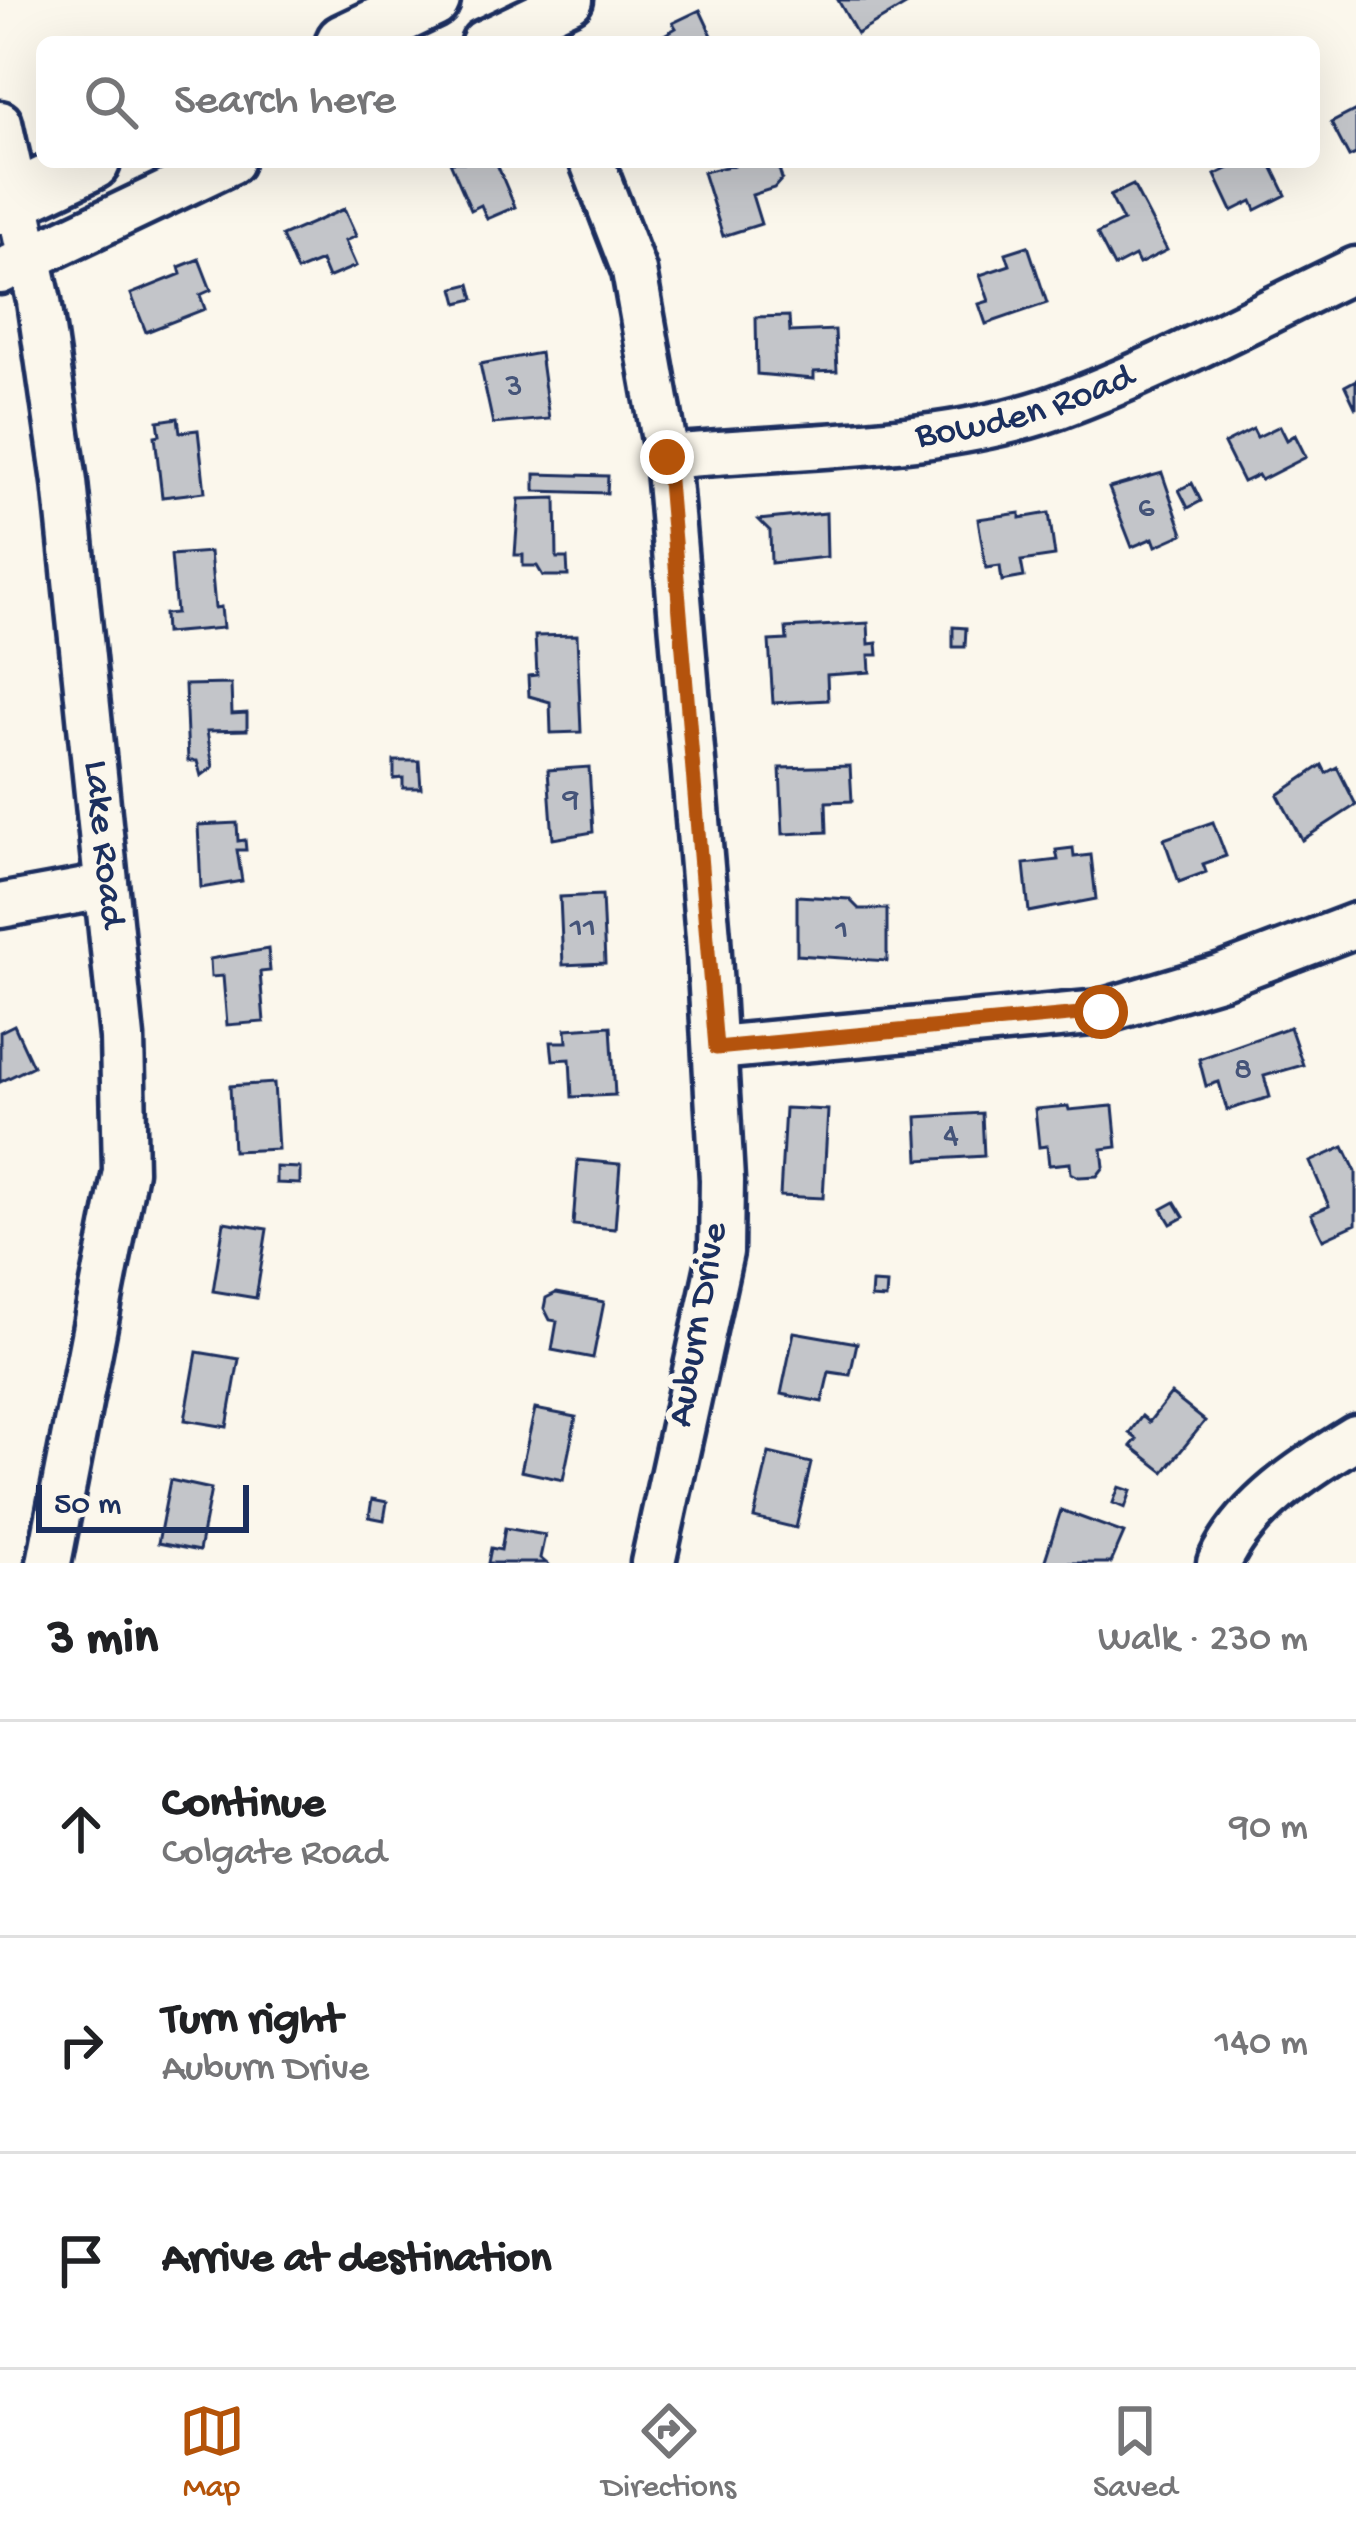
<!DOCTYPE html>
<html lang="en">
<head>
<meta charset="utf-8">
<style>
  body { margin:0; font-family:"Gochi Hand",sans-serif; background:#f6f6f6; color:#202124 }
  .scale { position:absolute; left:36px; bottom:30px; width:213px; box-sizing:border-box; padding-left:12px; border:6px solid #1b2f5e; border-top:0; font-size:33px; line-height:42px; white-space:nowrap; color:#1b2f5e; -webkit-text-stroke:9px #fbf7ec; paint-order:stroke }
  .stop { position:absolute; width:36px; height:36px; margin:-27px; border:9px solid #b45309; border-radius:50%; background:#fff }
  .stop.end { background:#b45309; border-color:#fff; box-shadow:0 3px 12px #0008 }
  .list { margin:0; padding:0; list-style:none }
  h2 { display:flex; justify-content:space-between; align-items:center; height:156px; margin:0; padding:0 48px; font-size:51px }
  h2 small { font-size:39px; font-weight:400; color:#757577 }
  .list li { display:grid; grid-template-columns:78px 1fr auto; gap:36px; align-items:center; box-sizing:border-box; height:216px; padding:0 48px; border-top:3px solid #e0e0e0 }
  .list b { display:block; font-size:45px; white-space:nowrap }
  .list p { margin:0; font-size:39px; white-space:nowrap; color:#757577 }
  .list em { font-size:39px; font-style:normal; color:#757577 }
  .icon { flex:none; width:66px; height:66px; fill:none; stroke:currentColor; stroke-width:2; stroke-linecap:round; stroke-linejoin:round }
  .map { position:relative; flex:none; width:1356px; height:1563px; overflow:hidden }
  .search { position:absolute; background:#fff; box-shadow:0 12px 48px #0002; left:36px; right:36px; top:36px; height:132px; display:flex; align-items:center; gap:30px; box-sizing:border-box; padding:0 42px; border-radius:18px; color:#757577; font-size:45px }
  .sheet { height:804px; background:#fff }
  nav { display:flex; justify-content:space-around; align-items:center; box-sizing:border-box; height:168px; border-top:3px solid #e0e0e0; background:#fff; font-size:33px; color:#757577 }
  nav a { display:grid; justify-items:center; gap:6px }
  nav .on { color:#b45309 }
  .map>svg:first-child { display:block }
</style>
</head>
<body>
<div class="map">
<svg width="1356" height="1563" viewBox="0 0 1356 1563">
  <rect width="100%" height="100%" fill="#fbf7ec"/>
  <filter id="ink" filterUnits="userSpaceOnUse"><feTurbulence type="fractalNoise" baseFrequency=".00833" numOctaves="2"/><feDisplacementMap in="SourceGraphic" scale="24" xChannelSelector="R" yChannelSelector="G"/><feConvolveMatrix kernelMatrix="1 2 1 2 8 2 1 2 1" color-interpolation-filters="sRGB"/></filter>
  <g filter="url(#ink)">
    <path fill="#c3c5c9" stroke="#1b2f5e" stroke-width="3" d="M838,0H907L909,3L857,34Z
      M700,10L715,42H652L676,28L673,23Z
      M1356,110V154L1349,157L1331,123Z
      M450,162H496L515,207L487,219L481,205L471,210Z
      M748,162H777L782,179L774,188L752,195L761,224L723,236L703,172Z
      M1242,162H1270L1286,195L1256,210L1252,201L1232,211L1215,175Z
      M1133,185L1167,250L1139,264L1135,256L1114,267L1097,234L1123,221L1110,196Z
      M344,209L356,236L345,241L356,266L328,278L321,261L297,271L282,236Z
      M1028,246L1047,303L986,324L979,304L989,301L980,275L1010,265L1006,253Z
      M199,259L211,290L200,295L205,309L146,332L131,294L181,274L179,267Z
      M470,284L474,299L458,303L454,288Z
      M789,316L790,332L835,330L837,371L814,372V379L757,374L756,317Z
      M540,353L549,419L493,424L480,364Z
      M1356,380V409L1345,386Z
      M178,418L180,432L198,430L205,492L162,497L155,436L160,435L158,421Z
      M1280,426L1287,440L1295,435L1306,457L1261,480L1258,475L1243,482L1224,444L1253,429L1257,437Z
      M1162,473L1183,534L1156,546L1153,538L1132,547L1109,488Z
      M535,474L608,476L607,493L535,491Z
      M1192,483L1201,501L1188,508L1179,490Z
      M556,498L557,558H567L568,576H543L537,566H523V555H515L519,499Z
      M826,513L827,557L771,563L770,531L759,520Z
      M1020,513V518L1049,513L1055,556L1021,561L1024,577L1002,581L1000,566L986,568L978,519Z
      M210,552L215,608L221,607L223,628L165,633L164,614L176,613L171,555Z
      M868,623L869,644L877,643L878,655H869L870,672L827,675L828,700L773,703L769,641L787,640L786,628Z
      M953,627L966,628L965,647H953Z
      M577,635L581,732L551,733L550,702L529,696L528,676L537,675L535,636Z
      M231,684L232,714L247,713V730L207,731L213,767L201,776L197,761H188L185,685Z
      M394,761H419L421,788H403V778L394,779Z
      M1322,765L1326,773L1337,767L1356,805L1302,840L1278,795Z
      M850,766L852,801L826,802L827,832L783,834L780,768Z
      M589,767L593,832L553,839L548,770Z
      M1213,822L1226,856L1203,864L1206,872L1179,882L1164,839Z
      M237,823L238,841L245,840L246,850H237L242,881L201,888L198,825Z
      M1073,848L1074,857L1091,855L1096,899L1029,912L1024,864L1058,860L1056,850Z
      M602,895L605,963L563,965L560,897Z
      M797,896L849,899L859,909H887V961L797,955Z
      M268,949L270,971L260,972L264,1022L227,1025L223,976L211,977L210,959Z
      M14,1025L33,1066L0,1082V1032Z
      M611,1026L615,1095L572,1097L570,1059L553,1060L551,1042H567L566,1029Z
      M1290,1027L1303,1065L1264,1076L1270,1097L1227,1110L1219,1082L1206,1086L1199,1059Z
      M274,1083L278,1149L233,1151L230,1086Z
      M1068,1106L1069,1110L1113,1106L1117,1147L1102,1149L1104,1167L1097,1176L1079,1177L1071,1173L1070,1163L1049,1165L1047,1146L1039,1147L1035,1109Z
      M785,1108L828,1110L823,1198L780,1196Z
      M982,1113L984,1156L919,1160L917,1117Z
      M1344,1147L1356,1172V1224L1323,1239L1311,1214L1329,1206L1310,1162Z
      M578,1160L620,1164L615,1229L573,1225Z
      M276,1167L300,1168V1184L276,1183Z
      M1175,1202L1184,1217L1171,1224L1162,1209Z
      M224,1222L267,1229L256,1298L213,1291Z
      M872,1283L887,1284L886,1299L871,1298Z
      M556,1293L604,1302L593,1358L552,1350L557,1321L550,1320L544,1308L546,1298Z
      M794,1332L857,1343L850,1375L829,1372L822,1402L781,1394Z
      M197,1352L239,1359L227,1427L185,1420Z
      M1171,1394L1205,1421L1164,1472L1131,1446L1137,1439L1129,1433L1142,1416L1149,1422Z
      M535,1409L576,1417L563,1480L521,1471Z
      M769,1453L811,1463L796,1528L754,1518Z
      M170,1480L211,1489L199,1551L158,1543Z
      M1119,1487L1131,1491L1125,1508L1113,1503Z
      M372,1499L387,1502L384,1520L369,1517Z
      M1061,1510L1124,1533L1111,1563H1044Z
      M505,1528L545,1535L540,1558L546,1563H488L491,1548L501,1550Z"/>
    <g fill="none" stroke-linecap="round" stroke-linejoin="round">
      <g stroke="#1b2f5e" stroke-width="51">
        <g id="minor">
          <path d="M483,42L571,0"/>
          <path id="s1" d="M0,123L39,301L65,482L122,1038L125,1171L49,1563"/>
          <path d="M592,162L634,271L667,457L708,937L722,1180L721,1252L653,1563"/>
          <path d="M0,272L231,162"/>
          <path id="s2" d="M667,457C790,445 939,449 1057,407C1159,370 1258,315 1356,269"/>
          <path d="M0,906L103,887"/>
          <path d="M716,1048L1101,1012L1222,976L1356,925"/>
          <path d="M1219,1563C1244,1507 1305,1468 1356,1437"/>
        </g>
      </g>
      <g stroke="#1b2f5e" stroke-width="63">
        <path id="major" d="M344,42L432,0
          M0,206L92,162"/>
      </g>
      <use href="#minor" stroke="#fbf7ec" stroke-width="42"/>
      <use href="#major" stroke="#fbf7ec" stroke-width="54"/>
    </g>
  </g>
  <g fill="none" stroke-linecap="round" stroke-linejoin="round" filter="url(#ink)">
    <path stroke="#b45309" stroke-width="15" d="M667,457L716,1048L1101,1012"/>
  </g>
  <g text-anchor="middle" dominant-baseline="central" stroke-width="12" stroke-linejoin="round" paint-order="stroke">
    <g font-size="33" fill="#455479">
      <text x="514" y="388">3</text>
      <text x="1146" y="509">6</text>
      <text x="571" y="801">9</text>
      <text x="583" y="930">11</text>
      <text x="842" y="932">1</text>
      <text x="1243" y="1071">8</text>
      <text x="951" y="1137">4</text>
    </g>
    <g font-size="39" fill="#1b2f5e" stroke="#fbf7ec">
      <text stroke="none"><textPath href="#s2" startOffset="363">Bowden Road</textPath></text>
      <text stroke="none"><textPath href="#s1" startOffset="729">Lake Road</textPath></text>
      <text transform="translate(700 1325) rotate(-80)">Auburn Drive</text>
    </g>
  </g>
</svg>
<div class="scale">50 m</div>
<div class="stop" style="left:1101px;top:1012px"></div>
<div class="stop end" style="left:667px;top:457px"></div>
<div class="search"><svg class="icon" aria-label="search" viewBox="0 0 24 24"><circle cx="10" cy="10" r="6"/><path d="M15 15l6 6"/></svg>Search here</div>
</div>
<section class="sheet">
<h2>3 min<small>Walk · 230 m</small></h2>
<ul class="list">
<li><svg class="icon" aria-label="ahead" viewBox="0 0 24 24"><path d="M12 20V5M6 11l6-6 6 6"/></svg><div><b>Continue</b><p>Colgate Road</p></div><em>90 m</em></li>
<li><svg class="icon" aria-label="right" viewBox="0 0 24 24"><path d="M7 20v-9h11M14 6l5 5-5 5"/></svg><div><b>Turn right</b><p>Auburn Drive</p></div><em>140 m</em></li>
<li><svg class="icon" aria-label="arrive" viewBox="0 0 24 24"><path d="M6 21V4h12l-3 4 3 4H6"/></svg><div><b>Arrive at destination</b></div></li>
</ul>
</section>
<nav>
<a class="on"><svg class="icon" aria-label="map" viewBox="0 0 24 24"><path d="M3 6l6-2 6 2 6-2v14l-6 2-6-2-6 2zM9 4v14M15 6v14"/></svg>Map</a>
<a><svg class="icon" aria-label="directions" viewBox="0 0 24 24"><path d="M12 3l9 9-9 9-9-9zM9 14v-3h6M13 9l2 2-2 2"/></svg>Directions</a>
<a><svg class="icon" aria-label="saved" viewBox="0 0 24 24"><path d="M7 4h10v16l-5-4-5 4z"/></svg>Saved</a>
</nav>
</body>
</html>
